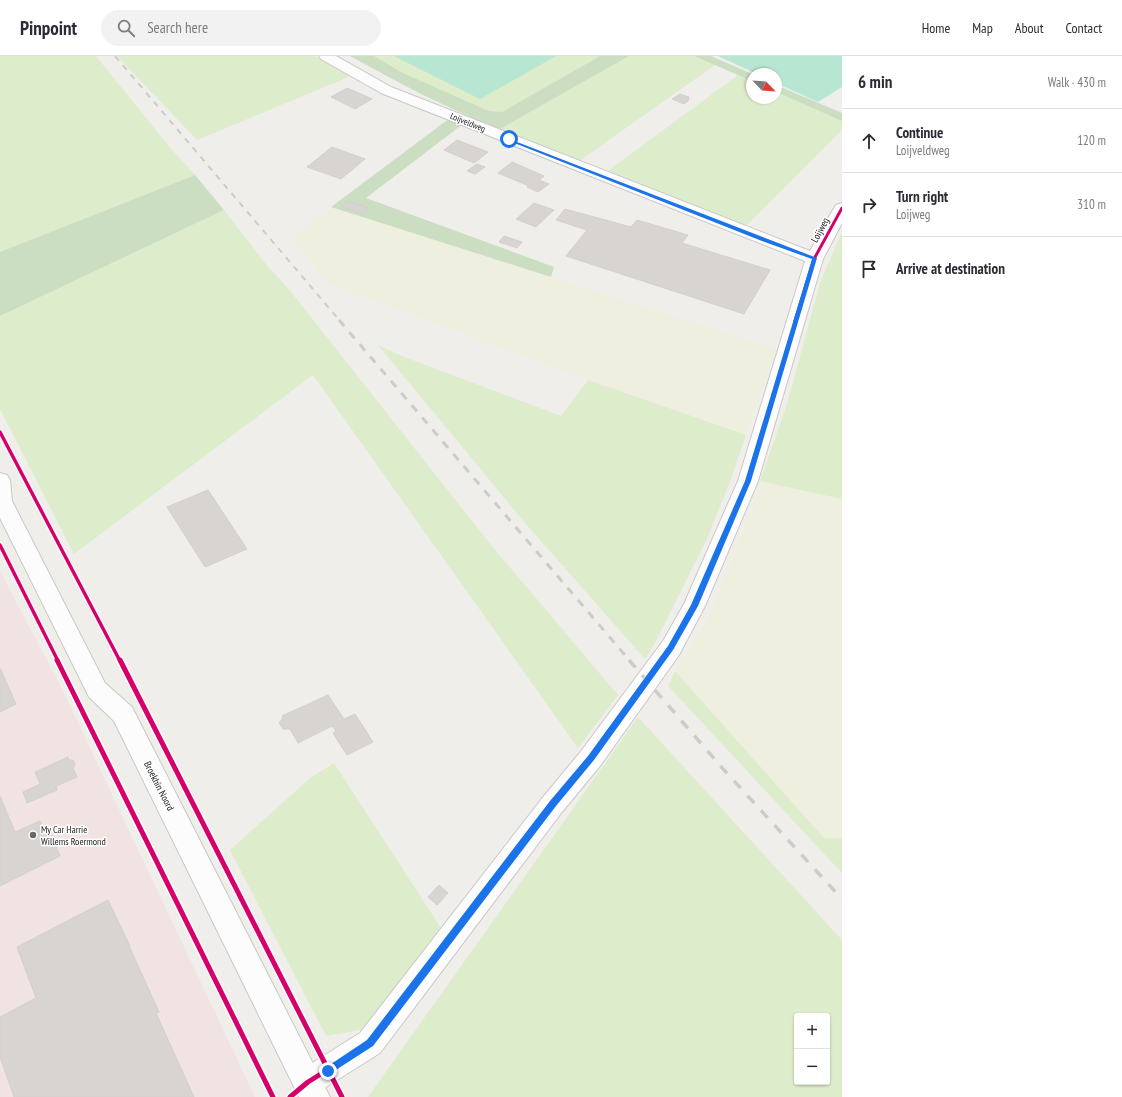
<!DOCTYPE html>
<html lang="en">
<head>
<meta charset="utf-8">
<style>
  body { margin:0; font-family:"PT Sans Narrow",sans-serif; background:#f2f2f3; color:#2b2b33 }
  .controls { position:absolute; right:12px; bottom:12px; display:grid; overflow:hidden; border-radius:4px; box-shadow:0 1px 3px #0004 }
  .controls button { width:36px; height:36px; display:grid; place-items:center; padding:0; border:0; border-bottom:1px solid #e1e1e2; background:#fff; color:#2b2b33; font:20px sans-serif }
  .compass { position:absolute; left:746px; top:12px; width:36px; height:36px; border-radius:50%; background:#fff; box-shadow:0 1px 3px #0004; rotate:115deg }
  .stop { position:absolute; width:12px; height:12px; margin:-9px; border:3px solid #1a73e8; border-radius:50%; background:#fff }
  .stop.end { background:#1a73e8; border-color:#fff; box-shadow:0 1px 4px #0008 }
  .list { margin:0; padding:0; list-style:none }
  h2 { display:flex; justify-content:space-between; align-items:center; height:52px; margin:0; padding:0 16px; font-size:17px }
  h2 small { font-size:13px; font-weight:400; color:#7c7c81 }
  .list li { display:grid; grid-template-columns:26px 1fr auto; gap:12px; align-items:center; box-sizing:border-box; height:64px; padding:0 16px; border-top:1px solid #e1e1e2 }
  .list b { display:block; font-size:15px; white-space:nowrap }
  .list p { margin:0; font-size:13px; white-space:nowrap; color:#7c7c81 }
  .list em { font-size:13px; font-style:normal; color:#7c7c81 }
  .icon { flex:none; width:22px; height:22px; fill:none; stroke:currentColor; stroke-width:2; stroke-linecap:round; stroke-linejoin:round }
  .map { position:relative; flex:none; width:842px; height:1041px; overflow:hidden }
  header { display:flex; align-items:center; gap:24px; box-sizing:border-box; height:56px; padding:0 20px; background:#fff; border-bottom:1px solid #e1e1e2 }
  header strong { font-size:19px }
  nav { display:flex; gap:22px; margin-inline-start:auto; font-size:14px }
  .search { width:280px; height:36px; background:#f2f2f3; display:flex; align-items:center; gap:10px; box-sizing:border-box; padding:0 14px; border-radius:22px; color:#7c7c81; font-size:15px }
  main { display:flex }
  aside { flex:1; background:#fff }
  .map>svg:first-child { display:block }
</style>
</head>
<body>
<header>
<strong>Pinpoint</strong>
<div class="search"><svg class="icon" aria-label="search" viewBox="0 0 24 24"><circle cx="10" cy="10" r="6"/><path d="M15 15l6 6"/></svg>Search here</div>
<nav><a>Home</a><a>Map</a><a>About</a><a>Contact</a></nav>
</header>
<main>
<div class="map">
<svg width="842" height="1041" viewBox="0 0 842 1041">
  <rect width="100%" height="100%" fill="#f0eeeb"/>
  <path fill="#f1e3e1" d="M0,515L64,637L255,1041H0Z"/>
  <path fill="#efefdf" d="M331,151L776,293L746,379L588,324L328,227L292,182Z
    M760,425L842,443V782H824L675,615L709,561L756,442Z"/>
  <path fill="#ddeccb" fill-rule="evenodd" d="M0,0H96L172,94L195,119L0,196Z
    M117,0H315L351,20L197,84Z
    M374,0H600L502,56L489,55L403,17Z
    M629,0H694L715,9L578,106L500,73Z
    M738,19L752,25V42H776V36L842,65V74L744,172L605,117Z
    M224,154L269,212L288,232L491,489L618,639L578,692L313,319L74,498L0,353V260Z
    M842,176V443L760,425L786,351L821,224Z
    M378,289L402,300L561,360L588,324L746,379L731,423L706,485L654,589L645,603L525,467Z
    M675,615L824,782H842V817L668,630Z
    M638,661L842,884V1041H368ZM797,960H827V1026H797Z
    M334,707L443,875L366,973L326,980L230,794L310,722Z"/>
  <path fill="#cbdec1" d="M350,0H374L403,17L489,55L502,56L600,0H629L500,73C448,53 399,27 350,0Z
    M694,0H711L752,18V25Z
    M776,29L842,57V65L776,36Z
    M450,62L463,68L366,142L554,211L551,221L331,151Z
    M195,119L224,154L0,260V196Z"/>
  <path fill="#b7e6d2" d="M394,0H556L480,43Z
    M718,0H842V31L818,46L776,27V18H757Z"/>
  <path fill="#d7d4d2" stroke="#d3d0cc" d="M347,32L361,38L372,43L355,53L331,41Z
    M680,38L689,41L688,45L684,48L672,43Z
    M457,84L488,96L474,107L444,94Z
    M332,91L365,103L341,123L307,111Z
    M512,106L544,120L539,124L549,128L538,136L527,131L529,130L498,117Z
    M477,108L485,111L475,118L467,115Z
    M347,145L368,152L362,158L342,151Z
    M534,147L554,154L536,171L516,163Z
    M565,153L631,171L637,164L688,179L682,187L770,214L744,258L566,200L587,174L556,164Z
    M504,180L522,186L517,192L499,186Z
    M208,434L247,493L205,511L167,451Z
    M0,612L16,648L0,656Z
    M328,639L344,663L355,658L373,686L347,699L333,677L336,675L332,670L298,687L290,673H283L279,667L283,662L282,660Z
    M68,701L69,704H73L75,709L73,712L77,721L56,730L57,734L27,747L23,736L40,728L35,716Z
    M0,740L15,776L40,765L47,781L51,779L60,800L0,830Z
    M439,829L448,837L437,849L428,841Z
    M108,844L130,890H129L159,956L156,957L194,1041H14L0,1001V961L36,942L17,891Z"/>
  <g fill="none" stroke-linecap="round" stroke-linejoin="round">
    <g stroke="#c9c8c7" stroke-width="2">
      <path id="minor" d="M319,0H336L391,31L810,195L834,152L836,149L842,147V167L823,203L758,425L705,550L679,599L600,710L562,756L380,997L318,1036L308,1041L298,1036L293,1026L298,1016L360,977L544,740L582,694L663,585L684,548L738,425L805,205L381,37L321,3Z"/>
    </g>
    <g stroke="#c9c8c7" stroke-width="2">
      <path id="tertiary" d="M0,417L7,419L10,424L12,445L105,627L132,651L330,1041H299L114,665L89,641L0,462Z"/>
    </g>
    <use href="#minor" fill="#fdfcfc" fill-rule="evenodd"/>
    <use href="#tertiary" fill="#fdfcfc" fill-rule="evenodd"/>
    <path stroke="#ccc" stroke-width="2" stroke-dasharray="6 6" stroke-linecap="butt" d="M115,0L340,265"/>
    <path stroke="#ccc" stroke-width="3" stroke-dasharray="8 8" stroke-linecap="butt" d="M339,264L630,605"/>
    <path stroke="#ccc" stroke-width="3.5" stroke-dasharray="10 10" stroke-linecap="butt" d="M629,604L724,714L842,843"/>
    <g stroke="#fff" stroke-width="5">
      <path id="cycleway-far2" d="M795,265L814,203L842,152"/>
    </g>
    <g stroke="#fff" stroke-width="6">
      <path id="cycleway-far1" d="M0,376L120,605
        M0,489L58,605
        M661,605L671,592L694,550L748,425L796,264"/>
    </g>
    <g stroke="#fff" stroke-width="8">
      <path id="cycleway" d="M57,604L273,1041
        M120,604L342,1041
        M290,1041L308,1026L370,987L553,748L591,702L662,604"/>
    </g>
    <use href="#cycleway-far2" stroke="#d6006c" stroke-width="3"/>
    <use href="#cycleway-far1" stroke="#d6006c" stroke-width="3.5"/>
    <use href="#cycleway" stroke="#d6006c" stroke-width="5"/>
  </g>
  <path fill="#1a73e8" d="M507,82L817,202L751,425L698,550L673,594L594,704L556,750L373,990L328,1019L325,1018L324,1015L325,1012L367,984L550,745L588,700L668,590L691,549L745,425L812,203L762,185L507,84Z"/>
  <circle fill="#6a6968" stroke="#fff" stroke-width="1.5" cx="33" cy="779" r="4"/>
  <g text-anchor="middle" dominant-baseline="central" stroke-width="3" stroke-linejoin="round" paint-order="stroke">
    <g font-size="9" fill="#222" stroke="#fff">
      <text transform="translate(468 66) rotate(22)">Loijveldweg</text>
    </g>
    <g font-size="10" fill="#222" stroke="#fff">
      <text transform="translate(820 174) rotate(-62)">Loijweg</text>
      <text transform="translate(159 730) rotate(63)">Broekhin Noord</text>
    </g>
    <g font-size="10" fill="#222" stroke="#fff" text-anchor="start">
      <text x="41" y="773">My Car Harrie<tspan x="41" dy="12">Willems Roermond</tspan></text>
    </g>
  </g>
</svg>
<div class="controls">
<button>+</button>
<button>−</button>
</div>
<svg class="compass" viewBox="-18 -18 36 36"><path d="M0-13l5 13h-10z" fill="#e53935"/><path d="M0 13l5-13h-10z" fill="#7c7c81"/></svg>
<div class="stop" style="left:509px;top:83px"></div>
<div class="stop end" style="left:328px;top:1015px"></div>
</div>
<aside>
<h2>6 min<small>Walk · 430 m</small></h2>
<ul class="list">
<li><svg class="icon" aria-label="ahead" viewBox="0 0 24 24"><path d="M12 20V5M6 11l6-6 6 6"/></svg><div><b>Continue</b><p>Loijveldweg</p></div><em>120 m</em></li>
<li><svg class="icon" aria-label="right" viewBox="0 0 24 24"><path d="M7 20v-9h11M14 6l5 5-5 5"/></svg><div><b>Turn right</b><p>Loijweg</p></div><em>310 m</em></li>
<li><svg class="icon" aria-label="arrive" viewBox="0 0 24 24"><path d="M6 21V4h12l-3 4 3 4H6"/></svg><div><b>Arrive at destination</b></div></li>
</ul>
</aside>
</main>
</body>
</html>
